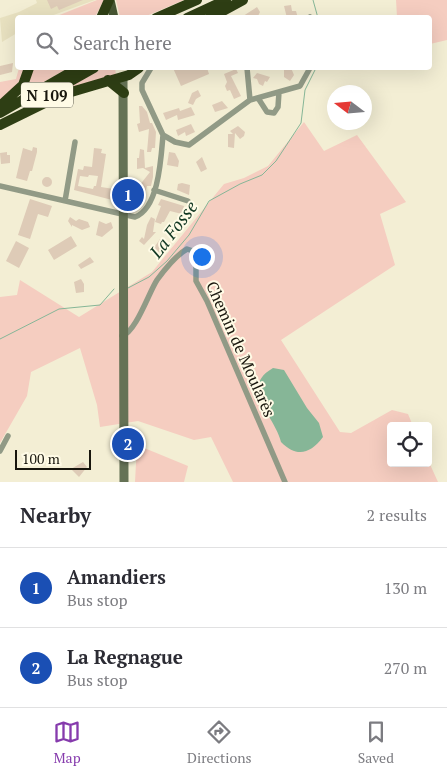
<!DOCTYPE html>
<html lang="en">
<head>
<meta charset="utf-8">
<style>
  body { margin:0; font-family:"PT Serif",serif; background:#f7f7f7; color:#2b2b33 }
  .controls { position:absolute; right:15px; bottom:15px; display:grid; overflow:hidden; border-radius:5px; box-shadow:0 5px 20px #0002 }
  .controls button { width:45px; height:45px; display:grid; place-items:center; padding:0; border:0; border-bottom:1px solid #e1e1e2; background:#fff; color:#2b2b33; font:25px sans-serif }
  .compass { position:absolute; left:327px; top:85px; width:45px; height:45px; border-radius:50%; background:#fff; box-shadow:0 5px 20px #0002; rotate:286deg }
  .scale { position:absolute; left:15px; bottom:12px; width:76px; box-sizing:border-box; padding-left:5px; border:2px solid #18160d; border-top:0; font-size:14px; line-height:18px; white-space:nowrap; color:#18160d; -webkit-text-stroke:4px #fffbe6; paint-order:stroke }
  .you { position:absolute; left:201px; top:256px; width:18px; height:18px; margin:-12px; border:4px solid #fff; border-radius:50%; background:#1a73e8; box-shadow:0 0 0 8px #1a73e833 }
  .badge { display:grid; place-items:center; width:32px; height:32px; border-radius:50%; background:#863bad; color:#fff; font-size:16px; font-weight:700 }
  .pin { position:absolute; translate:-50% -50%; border:2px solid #fff; box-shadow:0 1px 5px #0006 }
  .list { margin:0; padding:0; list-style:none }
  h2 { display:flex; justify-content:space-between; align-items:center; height:65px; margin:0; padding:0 20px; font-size:21px }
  h2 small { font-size:16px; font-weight:400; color:#7c7c81 }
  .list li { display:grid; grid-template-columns:32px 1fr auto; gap:15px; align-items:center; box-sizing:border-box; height:80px; padding:0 20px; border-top:1px solid #e1e1e2 }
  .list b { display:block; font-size:19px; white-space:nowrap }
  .list p { margin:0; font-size:16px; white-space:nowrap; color:#7c7c81 }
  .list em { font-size:16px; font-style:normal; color:#7c7c81 }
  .icon { flex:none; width:28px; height:28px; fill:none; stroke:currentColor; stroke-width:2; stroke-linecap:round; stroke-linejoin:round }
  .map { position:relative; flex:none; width:447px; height:482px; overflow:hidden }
  .search { position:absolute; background:#fff; box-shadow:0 5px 20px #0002; left:15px; right:15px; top:15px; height:55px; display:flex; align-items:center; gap:12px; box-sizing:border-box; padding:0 18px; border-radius:5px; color:#7c7c81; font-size:19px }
  .sheet { height:225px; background:#fff }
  nav { display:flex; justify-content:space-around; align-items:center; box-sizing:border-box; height:70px; border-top:1px solid #e1e1e2; background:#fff; font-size:14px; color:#7c7c81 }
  nav a { display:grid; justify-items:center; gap:2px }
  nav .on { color:#863bad }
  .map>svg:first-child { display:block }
</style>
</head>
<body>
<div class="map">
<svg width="447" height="482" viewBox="0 0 447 482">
  <rect width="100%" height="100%" fill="#f3eed4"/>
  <path fill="#e8e1c0" d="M36,0H95L48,17L18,18L17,33L2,42L0,18L19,12L37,3Z"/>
  <path fill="#f5cdc0" d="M97,0H104L96,15L52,18Z
    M116,0H184L144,17H120Z
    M396,0H447V40L430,44V18L397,17Z
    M19,68H25C20,83 12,92 0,102V82L16,79Z
    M32,68H68L20,96Z
    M103,68H115L116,75L60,92Z
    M304,122L324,151L357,135L406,202L380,214L395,265L281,340L340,432L351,433L392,410L408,414L413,426H391V463H428V460L438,482H233L211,437L194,440L138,421L100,427L97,405L80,348L31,372L27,396L0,443V297L17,295L20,280L79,317L152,272L224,184L244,178L268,166Z
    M137,445L188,466L184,482H135Z"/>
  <path fill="#86b697" d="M273,368L284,370L307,408L319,423L323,437C310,454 297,458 281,442C275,416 238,388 273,368Z"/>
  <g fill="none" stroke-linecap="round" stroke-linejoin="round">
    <path stroke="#86b697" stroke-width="1" d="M313,0L318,18
      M128,288L149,277L167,261L189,235L209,201L240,184L262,175L276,161L301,123L305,90L316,68
      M0,339L59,309L100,305L114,289"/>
  </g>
  <path fill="#decbb7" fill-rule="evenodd" d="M47,0H83L59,10L57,6L51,9Z
    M291,5L292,11H296L298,18H287L284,6Z
    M257,7L260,12L257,18H240Z
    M13,63L12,72L0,75V66Z
    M173,68H207L209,74L181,86Z
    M284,68H291L294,75L290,81L284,77Z
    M236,69L238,73L231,76L241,96L234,99L230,90L227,91L225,86L227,82L224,74Z
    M257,73L270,77L267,82L265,81L263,86L259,84L257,79L253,78Z
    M198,90L201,96L196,99L193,105L188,103L192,93Z
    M222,101L228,108L215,112L212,105Z
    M139,106H142L147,112L150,123H152L156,132L155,148H152L151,152H147L149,129L139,132L137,124L140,123Z
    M191,107L195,115L178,120L177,115L166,120L163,113L179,108L180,111Z
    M191,124L195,132L186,136L185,132L178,136L176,130Z
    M238,126L245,132L244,136L240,139L235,133L234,148L228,147V134H233L230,131Z
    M33,147L37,148V152L32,171H30L27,181L16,178L23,148L32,151Z
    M94,148L102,149L101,153L106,154L101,187L114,189L112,200L74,190L78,169L83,170L84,166L92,167ZM89,175L98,176L96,186H94L93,189L78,186L80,176L88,177Z
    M140,149L144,150L145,168L153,166V177L151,186H147L144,198L142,202H139L138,207L133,206L134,201H137L139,186L150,172L143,168L137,169V158H139Z
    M7,152V155H10V163L1,164L0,153Z
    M169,152L175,153L179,161L178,167L167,165Z
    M202,157L207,169L201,172L196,162Z
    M42 182a5 5 0 1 1 10 0a5 5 0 1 1-10 0Z
    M182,183L190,185L189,195L177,190L178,184Z
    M30,199L52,206L48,217L38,214L30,239L18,235Z
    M161,199L184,206L182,214L170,211L164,222H162L161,224L155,222L161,206L158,205Z
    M70,217L76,221L79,219L88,222L90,227L82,230L72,225V227L68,221Z
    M151,217L155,219L153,232H156L144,245L139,241L142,237L144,239L147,225Z
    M99,221L106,224L111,222L113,228L102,237L96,235Z
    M71,236L77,246L54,260L48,250Z
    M160,239L165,240L164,247L156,256L151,252Z
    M16,241L29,248L19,268L6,261Z
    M90,257L94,262L81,269L78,265Z
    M81,279L84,284V292L76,293L74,282Z
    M83,462L87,467L79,477L71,469Z"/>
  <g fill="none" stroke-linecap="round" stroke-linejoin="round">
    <path stroke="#919a86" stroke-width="5.5" d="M310,17L311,18
      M151,68L142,83V90L163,135L175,142L189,145L250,100L300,86L310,68
      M247,68L250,100
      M258,98L267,112L274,113L278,107L279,92
      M0,186L135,217C159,208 161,158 163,135
      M154,190L188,201
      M65,201L75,142
      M122,336C136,332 149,292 157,280C165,269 175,256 187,249L196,252V281L207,301L285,482
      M0,451L8,436"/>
    <path stroke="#657255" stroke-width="9" d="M123,77L124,482"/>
    <path stroke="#475633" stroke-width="9" d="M110,0L114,18"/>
    <path stroke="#2e3e14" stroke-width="10" d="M101,18L109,0
      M156,18L197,0
      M187,18L226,0
      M210,18L243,0
      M108,80L124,93
      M48,94L94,68
      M0,106L23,85L29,68
      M0,113L78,68
      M0,125L61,95L129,75L139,68"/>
  </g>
  <g text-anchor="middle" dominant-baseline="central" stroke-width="4" stroke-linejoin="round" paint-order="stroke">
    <rect fill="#fffbe6" stroke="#5d5b4e" stroke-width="1" x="21" y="82.5" width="52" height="25" rx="4"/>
    <g font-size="15" font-weight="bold" fill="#18160d">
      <text x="47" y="95">N 109</text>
    </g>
    <g font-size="16" fill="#18160d" stroke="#fffbe6">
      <text transform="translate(241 349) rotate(66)">Chemin de Moularès</text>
    </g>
    <g font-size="18" font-style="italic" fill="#123823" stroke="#fffbe6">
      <text transform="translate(173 229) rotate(-53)">La Fosse</text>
    </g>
  </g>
</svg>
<div class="controls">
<button><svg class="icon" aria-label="locate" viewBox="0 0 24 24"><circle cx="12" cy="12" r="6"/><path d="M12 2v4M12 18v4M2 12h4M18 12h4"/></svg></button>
</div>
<svg class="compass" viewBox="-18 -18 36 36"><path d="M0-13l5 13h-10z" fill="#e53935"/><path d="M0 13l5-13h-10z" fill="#7c7c81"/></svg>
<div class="scale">100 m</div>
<div class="you"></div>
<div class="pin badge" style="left:128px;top:195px;background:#1a4fb4">1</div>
<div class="pin badge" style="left:128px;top:444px;background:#1a4fb4">2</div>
<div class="search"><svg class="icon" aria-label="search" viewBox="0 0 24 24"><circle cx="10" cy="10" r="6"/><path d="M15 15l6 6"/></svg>Search here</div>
</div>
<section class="sheet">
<h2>Nearby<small>2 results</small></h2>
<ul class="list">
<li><span class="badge" style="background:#1a4fb4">1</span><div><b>Amandiers</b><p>Bus stop</p></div><em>130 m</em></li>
<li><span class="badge" style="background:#1a4fb4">2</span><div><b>La Regnague</b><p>Bus stop</p></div><em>270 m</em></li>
</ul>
</section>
<nav>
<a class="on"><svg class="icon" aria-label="map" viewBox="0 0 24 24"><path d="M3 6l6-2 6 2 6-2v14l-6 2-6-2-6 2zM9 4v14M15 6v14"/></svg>Map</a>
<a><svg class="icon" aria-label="directions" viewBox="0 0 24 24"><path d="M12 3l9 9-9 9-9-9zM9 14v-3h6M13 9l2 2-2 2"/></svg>Directions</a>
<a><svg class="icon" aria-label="saved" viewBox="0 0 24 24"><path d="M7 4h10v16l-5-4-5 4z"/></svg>Saved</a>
</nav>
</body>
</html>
